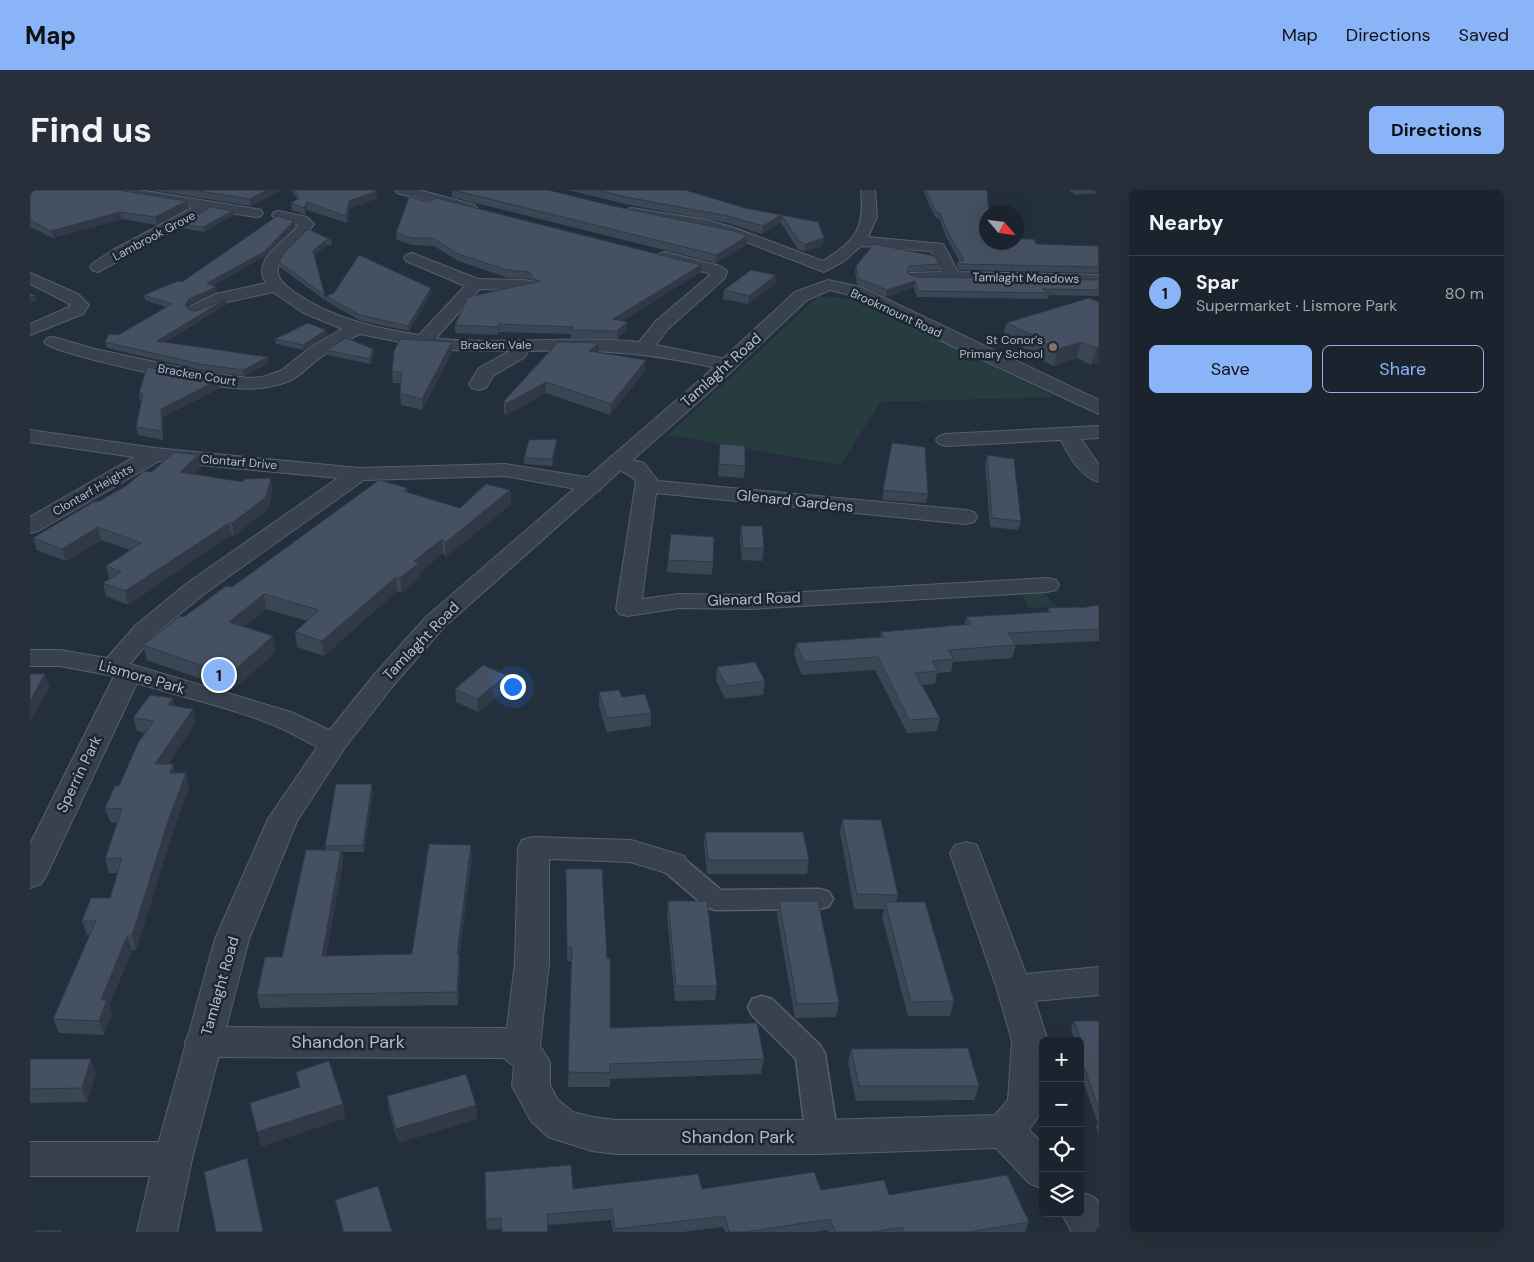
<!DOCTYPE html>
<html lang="en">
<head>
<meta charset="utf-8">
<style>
  body { margin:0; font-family:"DM Sans",sans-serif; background:#282f3a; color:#f1f3f6 }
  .controls { position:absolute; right:15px; bottom:15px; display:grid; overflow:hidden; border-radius:8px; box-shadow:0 5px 20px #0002 }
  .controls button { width:45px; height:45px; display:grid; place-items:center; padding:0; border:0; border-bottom:1px solid #39404a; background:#1b232e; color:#f1f3f6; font:25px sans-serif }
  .compass { position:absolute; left:949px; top:15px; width:45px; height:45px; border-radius:50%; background:#1b232e; box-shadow:0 5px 20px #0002; rotate:118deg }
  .you { position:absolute; left:482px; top:496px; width:18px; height:18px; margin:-12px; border:4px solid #fff; border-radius:50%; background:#1a73e8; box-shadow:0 0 0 8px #1a73e833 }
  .badge { display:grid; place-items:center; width:32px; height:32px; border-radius:50%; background:#8ab4f8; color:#111; font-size:16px; font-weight:700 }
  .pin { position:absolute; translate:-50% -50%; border:2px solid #fff; box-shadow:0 1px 5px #0006 }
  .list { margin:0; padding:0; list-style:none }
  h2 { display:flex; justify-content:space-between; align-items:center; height:65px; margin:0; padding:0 20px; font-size:21px }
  h2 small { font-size:16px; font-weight:400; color:#a0a4aa }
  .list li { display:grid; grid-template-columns:32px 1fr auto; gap:15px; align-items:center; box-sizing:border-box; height:75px; padding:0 20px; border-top:1px solid #39404a }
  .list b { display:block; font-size:19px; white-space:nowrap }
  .list p { margin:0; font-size:16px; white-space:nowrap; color:#a0a4aa }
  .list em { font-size:16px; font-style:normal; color:#a0a4aa }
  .actions { display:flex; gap:10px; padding:15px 20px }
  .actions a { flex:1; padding:11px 0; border:1px solid #8ab4f8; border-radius:8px; text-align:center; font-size:18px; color:#8ab4f8 }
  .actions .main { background:#8ab4f8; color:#111 }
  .icon { flex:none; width:28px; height:28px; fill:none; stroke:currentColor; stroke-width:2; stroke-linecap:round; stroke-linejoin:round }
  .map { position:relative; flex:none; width:1069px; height:1042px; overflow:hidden; border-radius:8px }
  header { display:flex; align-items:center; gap:30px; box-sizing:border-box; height:70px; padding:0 25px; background:#8ab4f8; color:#111 }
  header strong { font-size:24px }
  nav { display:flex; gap:28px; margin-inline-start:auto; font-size:18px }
  .intro { display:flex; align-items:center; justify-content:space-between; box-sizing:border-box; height:120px; padding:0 30px }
  h1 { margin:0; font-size:35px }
  .button { padding:12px 22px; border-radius:8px; background:#8ab4f8; color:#111; font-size:18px; font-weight:700 }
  main { display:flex; gap:30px; padding:0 30px }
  aside { flex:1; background:#1b232e; border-radius:8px; box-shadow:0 5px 20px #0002 }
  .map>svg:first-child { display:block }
</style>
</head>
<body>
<header>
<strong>Map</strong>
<nav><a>Map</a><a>Directions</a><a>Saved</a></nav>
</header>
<div class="intro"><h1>Find us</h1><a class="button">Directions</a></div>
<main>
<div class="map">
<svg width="1069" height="1042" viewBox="0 0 1069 1042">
  <rect width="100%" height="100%" fill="#242f3e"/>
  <path fill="#263c3f" d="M789,106L824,109L1026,207L851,212L810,275L638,245Z
    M1014,402L1026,417L999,418L991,403Z"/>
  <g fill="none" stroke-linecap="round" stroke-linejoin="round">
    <g stroke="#565f6c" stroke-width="3">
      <path id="pedestrian" d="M643,665L652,667L691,700L790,699L799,702L803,709L799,716L790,719L685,720L676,717L634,681L630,674L634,667Z
        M732,806L742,809L790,855L795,864L808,947L803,957L792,961L781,957L776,947L766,869L722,825L718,817L722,809Z"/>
    </g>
    <g stroke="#565f6c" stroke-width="2">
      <path id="minor" d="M75,0H109L226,19L231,20L233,23L231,26L226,27L181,20L68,82L62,80L60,77L62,74L83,60L164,17L82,4L77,3Z
        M365,0H389L445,15L447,18L445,21L440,22L367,3Z
        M831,0H845L847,27L838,47L913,54L928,82L1069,85V95L886,91L880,89L878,86L880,83L911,82L901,61L831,56L814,71L794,82L695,44L602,26L597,25L595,22L597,19L602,18L676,30L705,38L793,71C826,50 835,39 831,0Z
        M249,21L277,27L284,34C276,48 250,64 248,78C246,89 256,96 264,102C301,128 345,138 389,145L435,96L376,71L374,68L376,65L382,63L448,89L494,90L500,91L502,95L500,99L494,100L450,99L406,148L410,149C476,155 543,145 609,152L626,131L681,84L629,70L627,67L629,64L635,62L690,76L697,81L695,88L638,139L626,155L705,171L707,175L705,179L698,181C627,163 570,159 498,161L495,167L463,186L456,198L449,200L442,198L439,194L449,178L479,161L410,160L330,144C317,150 305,157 294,165C280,174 270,188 254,193C238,198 222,200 205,198C181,197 23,165 14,152L17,148L23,147L65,159L171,182L218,188L233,187L252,180L281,157L312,139L272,122L243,102L197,112L173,124L167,125L161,124L158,120L161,116L186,104L236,93C220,68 257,52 268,35L244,28L242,25L244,22Z
        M0,83L48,104L59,115L53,124L0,145V134L41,116L36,112L0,94Z
        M1069,236V248L1051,249L1069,275V292C1051,288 1039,266 1031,250L916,256L909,254L906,250L909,246L916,244Z
        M0,240L125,258L329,278L475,274L562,288L570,290L573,295L570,300L562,302L475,286L334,290L174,404L123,446L100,474L261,522L314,547L318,553L314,559C295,565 278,552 261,543C213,520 158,509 107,493L16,686L11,694L0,698V654L84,486L30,476H0V460H30L77,468L105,436L156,394L308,288L129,271L8,341L0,343V327L104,267L0,252Z
        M587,266L614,273L628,291L936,320L944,322L947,327L944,332L936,334L626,303L612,409L649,404L721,405L1017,388L1026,390L1029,395L1026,400L1017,402L721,419L649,418L598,426L589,424L586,419L606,291C596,279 582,281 576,272L580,268Z
        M503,647L601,650L654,666L659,674L654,682L643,685L600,672L519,669V773L510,856L520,872V895L527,909L543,922L562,927L586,930H792L965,925L978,910L982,851L967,799L920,663L925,655L936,652L947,655L996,784L1069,777V805L1005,811L1018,851H1013V919L999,940L1013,954V999L999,993L966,958L792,964H586L562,961L518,947L501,931L482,896L484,876L473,868L173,867L160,862L155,852L160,842L173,837L477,838L485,773L488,658L492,650Z
        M0,952H143L157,957L162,969L157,981L143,986H0Z
        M1050,1002L1064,1007L1069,1012V1042H1041C1040,1036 1034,1029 1031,1023H1050Z"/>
    </g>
    <g stroke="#565f6c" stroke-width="2">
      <path id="tertiary" d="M798,90L831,97L1069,210V224L918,154L820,105L800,100L777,110L685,197L414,437L362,497L314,559L267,631L219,749L162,969L147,1042H107L124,969L185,749L238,629L294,547L344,485L396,427L671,189L765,102Z"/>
    </g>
    <use href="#pedestrian" fill="#38414e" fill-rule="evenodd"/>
    <use href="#minor" fill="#38414e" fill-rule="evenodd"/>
    <use href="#tertiary" fill="#38414e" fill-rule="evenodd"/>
  </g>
  <path fill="#3b4654" d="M0,0L157,11L158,18L127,35L92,29L23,48L0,37Z
    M121,0H251L221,16Z
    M261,0H345L348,8L320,18L317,33L277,20L275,25L262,20L261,13L267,9Z
    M422,0L583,16L717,46V54L686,73L422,7Z
    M538,0H655L715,18L788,32L793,56L775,61L768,59L751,33L732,44L698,33L595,14Z
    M893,0H957L956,52L1006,54L1069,57V83L929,80L927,76L928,70H929L916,47L909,28H906L900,17Z
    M1039,0H1069V3L1046,5Z
    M398,12L671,75V82L592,131L597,132V140L587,149L541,148V144L469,142L468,145L425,143V135L502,93L500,89L478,88L428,71L404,56L382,55L367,50L366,43Z
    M204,25L174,42L151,38L150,34Z
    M264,31L265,36L234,67L183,95L186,97L187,102L160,114L157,118L159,120L166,121L197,114L135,152L239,173L214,186L171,180L77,158L75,152L136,117L115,110L114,105L152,92Z
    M278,39L301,50L302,55H297L284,65L295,106L296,111L250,77L249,72Z
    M909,74L908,80L878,82L879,84L887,87L1069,90V106L1019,105L1018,109L887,107L884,97L856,107L827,94L825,82L826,76Z
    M746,93L718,114L693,109L694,100Z
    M401,98V103L379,141L331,131L296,111V106Z
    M1059,108L1069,172L1061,175L1047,168L1024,176L997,163L998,160L973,149L976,133Z
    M297,146L274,160L246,154L245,149Z
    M343,159L344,164L341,174L297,165L296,160Z
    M422,163L392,220L371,215L370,203L371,193H363L362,182Z
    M569,163L615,181L580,225L516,203L476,225L474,223V211Z
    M190,198L133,227V250L108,245L106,237L111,211H110L109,203Z
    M862,253L898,304L896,313L852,310Z
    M690,254L715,276L714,288L688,286Z
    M527,255L522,276L494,274V268Z
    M957,265L991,331L988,340L960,337L955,274Z
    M171,277L163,284L213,292L241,288L242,301L238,319L204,346L201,345L98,415L76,406L73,393L79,389L76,376L100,360L71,350L36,371L7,360L3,348L122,282Z
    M377,298V302L430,318L480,300L481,314L416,367L413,363L390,382V387L372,403L367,401L294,466L267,457L265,442L277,431L236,419L214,437L246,462L202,500L117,470L113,455L154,427L202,397Z
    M711,336L734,358L732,371L712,370L710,348Z
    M638,370L683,372L682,385L637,382Z
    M1069,415V451L986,455L982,468L923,472L921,482L907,483L905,494L892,495L910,528L907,541L877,543L845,480L772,485L764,465L766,453L850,447L851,442L934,435L936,427L1018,422V418H1051Z
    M687,477L735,491L733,505L695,509L686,490Z
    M476,485V499L448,522L426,512L425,499Z
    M569,502L592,507L621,523V536L577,542L569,516Z
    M143,508L144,516L166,532L138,574L159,597L143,642L106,760H102L79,816L82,824L74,845L29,843L23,829L60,745H57L52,731L80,708L88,683H79L75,669L87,633L80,632L75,618L89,596L115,543L107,541L103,528Z
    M343,601L334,662H312L313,672L296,766L382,764L442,668L429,766L430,777L428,815L230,818L227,805L252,767L296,660L295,656Z
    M812,629L868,705L866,712L924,811L920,826H878L852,727L854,719H824L810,643Z
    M675,642L779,670L777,684H677L674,656Z
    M536,679L580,838L734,869L731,884L580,889V897H538L541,771H537Z
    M638,711L687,796L685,810L645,811L637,725Z
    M749,711L809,813L806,827L765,828L747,725Z
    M1044,831H1069V945L1066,937L1068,933L1050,883V851H1045L1041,839Z
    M821,859L949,896L944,910L826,911L818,873Z
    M0,869L66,883L57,912L0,913Z
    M357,906L446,915L447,929L368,953L359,920Z
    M543,999L791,1000L859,1005L999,1032L995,1042H799L798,1040L783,1042H695L693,1037L652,1042H583L581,1030L457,1040L456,1029Z
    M305,1010L362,1042H313Z"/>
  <path fill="#303945" d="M237,0H251L221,16L220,9Z
    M347,1L348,8L320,18L317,33L316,26L319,11Z
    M157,11L158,18L127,35L125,27Z
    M277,12V20L275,25L274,18Z
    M203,21L204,25L174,42L173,37Z
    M90,22L92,29L23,48L21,41Z
    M751,25V33L732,44L733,36Z
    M264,31L265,36L234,67L178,98L177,93Z
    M717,46V54L686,73L687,65Z
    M794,48L793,56L775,61V54Z
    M296,50L297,55L284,66L283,61Z
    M671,75V82L583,137V129Z
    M746,85V93L718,114L719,106Z
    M885,91L884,97L856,107L857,100Z
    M186,97L187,102L160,114L156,120L155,115L159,109Z
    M401,98V103L379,141L378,136Z
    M6,106L7,111L0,113V107Z
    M196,109L197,114L128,156L127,151Z
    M597,132V140L587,149V141Z
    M469,134V142L468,145V137Z
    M296,140L297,146L274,160L273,155Z
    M422,152V163L392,220V209Z
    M1051,152L1047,168L1024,176L1028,159Z
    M569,153V163L559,161Z
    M1069,157V172L1061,175L1066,158Z
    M343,159L344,164L341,174L340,169Z
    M238,167L239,173L214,186L213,180Z
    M616,170L615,181L580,225L581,214Z
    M188,190L190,198L133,227V250L132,241L131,219Z
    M516,192V203L476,225V214Z
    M527,249V255L522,276V269Z
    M168,265L171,277L153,294L150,282Z
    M241,288L242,301L238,319L204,346L202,333Z
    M480,300L481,314L416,367L415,353Z
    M199,333L201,345L98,415L95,401Z
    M68,337L71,350L36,371L32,359Z
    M412,349L413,363L390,382V387L372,403L370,388L384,371Z
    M366,387L367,401L294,466L292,451Z
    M234,404L236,419L202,447L199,432Z
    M243,446L246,462L202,500L199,485Z
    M15,484L20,498L0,532V511Z
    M476,485V499L448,522L447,509Z
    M143,508L146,522L138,515Z
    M163,519L166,532L129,588L125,574Z
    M143,574L147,588L140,583Z
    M156,583L159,597L143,642L106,760L102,746L139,628Z
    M342,594L343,601L334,662L333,655Z
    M441,655L442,668L429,766L430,777L428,815L427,802V764Z
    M311,660L313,672L294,779L292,766Z
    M97,746L102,760L79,816L82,824L74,845L69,831L71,810Z
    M61,869L66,883L57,912L52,898Z
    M313,914L316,928L231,957L227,942Z
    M446,915L447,929L368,953L366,939Z
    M217,968L221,982L234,1042H233Z"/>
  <path fill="#455162" stroke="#303945" d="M0,0H88L157,11L125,27L90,22L21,41L0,30Z
    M162,0H237L220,9Z
    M265,0H345L347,1L319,11L316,26L277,12L274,18L261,13L269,8Z
    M423,0H518L583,16L704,41L717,46L687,65Z
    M568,0H655L715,18L788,32L794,48L775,54L769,51L751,25L733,36L698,26L596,7Z
    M896,0H957L959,22H956V52H986V49H1004L1006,54L1068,56L1069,77L930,74L928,70L934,71L917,41L910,23H907L901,12Z
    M379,7L398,12L406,8L671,75L583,129L597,132L587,141L541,140L544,137L469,134L468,137L425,135L438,107L511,91L503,89L500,82L477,80L428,64L403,48H382L366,43Z
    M181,17L203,21L173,37L150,34Z
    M247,26L264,31L234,62L177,93L186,97L159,109L155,115L159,120L166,121L196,109L127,151L238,167L213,180L170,174L75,152L79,144L88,145L142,114L114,105L148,91L152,92Z
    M278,39L301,50H296L283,61L295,106L249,72L254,63Z
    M844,54L905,66L909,74L879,76L877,81L879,84L887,87L1069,90V100L1012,99L1020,103L888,101L885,91L857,100L828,88L826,76Z
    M329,65L401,98L378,136L330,125L296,106L304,103Z
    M721,80L746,85L719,106L694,100Z
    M0,103L6,106L0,107Z
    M1059,108L1069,112V157L1066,158L1051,152L1028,159L1001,147L1005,146L976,133Z
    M278,133L296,140L273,155L245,149Z
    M316,148L343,159L340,169L296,160Z
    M370,149L422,152L392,209L370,203L372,182H362L364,161Z
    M528,152L569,153L559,161L616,170L581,214L516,192L476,214L474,211Z
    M117,177L188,190L131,219L132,241L106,237L113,204L109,203Z
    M527,249L522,269L494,268L499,250Z
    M862,253L895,257L898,304L853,300Z
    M690,254L715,256V276L689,274Z
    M144,262L168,265L150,282L213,292L214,289L241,288L236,307L202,333H199L95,401L73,393L91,382L76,376L111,353L68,337L32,359L3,348L65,311L68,312L96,296L114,281L122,282Z
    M957,265L984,269L991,331L962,328Z
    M349,290L377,298L373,301L430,318L456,294L480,300L415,353L412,349L384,371L389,373L370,388L366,387L292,451L265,442L289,420L234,404L199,432L243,446L199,485L113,455L150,426L154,427L196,396L202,397Z
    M711,336H732L734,358H713Z
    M641,344L684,347L683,372L638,370Z
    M1069,415V439L978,443L986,455L918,460L924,469L902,471L908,481L885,483L910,528L879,530L848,467L774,472L766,453L854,447L851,442L941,434L936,427L1020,422L1018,418L1050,417L1051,418Z
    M725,472L735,491L696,496L687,477Z
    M453,475L476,485L447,509L425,499Z
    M0,484H15L0,511Z
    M589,500L592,507L615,504L621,523L577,528L569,502Z
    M120,505L143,508L138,515L163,519L125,574H143L140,583H156L139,628L102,746H97L71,810H77L69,831L23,829L66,731H52L61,708H80L92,668L75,669L92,619L75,618L85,596H89L108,553L124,531L103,528Z
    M306,594H342L333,655L295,656Z
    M812,629L851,630L868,705L827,704Z
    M675,642H773L779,670H678Z
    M399,654L441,655L427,764H429L427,802L227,805L235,767H252L276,660H311L292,766L382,764Z
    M536,679H572L577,768L580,769V838L727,833L734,869L580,874V883L538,882L542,757H537Z
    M638,711H677L687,796H646Z
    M749,711H788L809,813L767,814Z
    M855,712H895L924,811L881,812Z
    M1044,831H1069V919L1050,866V859L1054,858Z
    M938,858L949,896H829L821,859Z
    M0,869H61L52,898L0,899Z
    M299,871L313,914L227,942L220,913L270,897L266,882Z
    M436,884L446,915L366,939L357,906Z
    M217,968L233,1042H186L174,982Z
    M541,975L543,999L668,984L672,999L784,982L791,1000L854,990L859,1005L977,985L999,1032L939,1042H874L872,1037L842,1042H805L800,1029L716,1042H699L695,1026L585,1039L582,1019L517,1024L518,1042H472L471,1028L456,1029L455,982Z
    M348,996L362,1042H314L305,1010Z
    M32,1040L31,1042H0V1041Z"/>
  <circle fill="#8d6e63" stroke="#1d2633" stroke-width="2" cx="1023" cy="157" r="5"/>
  <g text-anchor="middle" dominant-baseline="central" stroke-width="5" stroke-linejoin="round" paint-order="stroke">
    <g font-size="12" fill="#b4bcc9" stroke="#1d2633">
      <text transform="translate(124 46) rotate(-28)">Lambrook Grove</text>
      <text transform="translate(996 88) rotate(1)">Tamlaght Meadows</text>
      <text transform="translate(866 123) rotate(25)">Brookmount Road</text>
      <text x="466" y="155">Bracken Vale</text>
      <text transform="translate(167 185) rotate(10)">Bracken Court</text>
      <text transform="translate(209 272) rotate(5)">Clontarf Drive</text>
      <text transform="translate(63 300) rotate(-30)">Clontarf Heights</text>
    </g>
    <g font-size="12" fill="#b4bcc9" stroke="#1d2633" text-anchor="end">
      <text x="1013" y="150">St Conor's<tspan x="1013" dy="14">Primary School</tspan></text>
    </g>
    <g font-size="15" fill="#b4bcc9" stroke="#1d2633">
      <text transform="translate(691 180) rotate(-42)">Tamlaght Road</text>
      <text transform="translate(765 311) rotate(6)">Glenard Gardens</text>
      <text transform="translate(724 409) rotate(-2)">Glenard Road</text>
      <text transform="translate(391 451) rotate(-46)">Tamlaght Road</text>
      <text transform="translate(112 487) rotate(16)">Lismore Park</text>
      <text transform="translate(49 584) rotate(-64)">Sperrin Park</text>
      <text transform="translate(190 796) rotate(-74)">Tamlaght Road</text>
    </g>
    <g font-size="18" fill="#b4bcc9" stroke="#1d2633">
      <text x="318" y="852">Shandon Park</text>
      <text x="708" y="947">Shandon Park</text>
    </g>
  </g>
</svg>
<div class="controls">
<button>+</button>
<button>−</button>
<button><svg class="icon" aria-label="locate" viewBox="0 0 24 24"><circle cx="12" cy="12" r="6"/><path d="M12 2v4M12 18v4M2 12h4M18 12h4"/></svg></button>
<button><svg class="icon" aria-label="layers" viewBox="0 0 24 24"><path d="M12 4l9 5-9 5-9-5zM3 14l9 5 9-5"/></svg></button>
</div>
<svg class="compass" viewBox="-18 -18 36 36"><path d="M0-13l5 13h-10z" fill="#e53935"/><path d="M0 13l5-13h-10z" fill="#a0a4aa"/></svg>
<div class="you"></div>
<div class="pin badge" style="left:189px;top:485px">1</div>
</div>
<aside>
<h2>Nearby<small></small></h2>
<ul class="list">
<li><span class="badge">1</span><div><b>Spar</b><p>Supermarket · Lismore Park</p></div><em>80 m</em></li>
</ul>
<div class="actions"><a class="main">Save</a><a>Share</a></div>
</aside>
</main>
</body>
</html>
